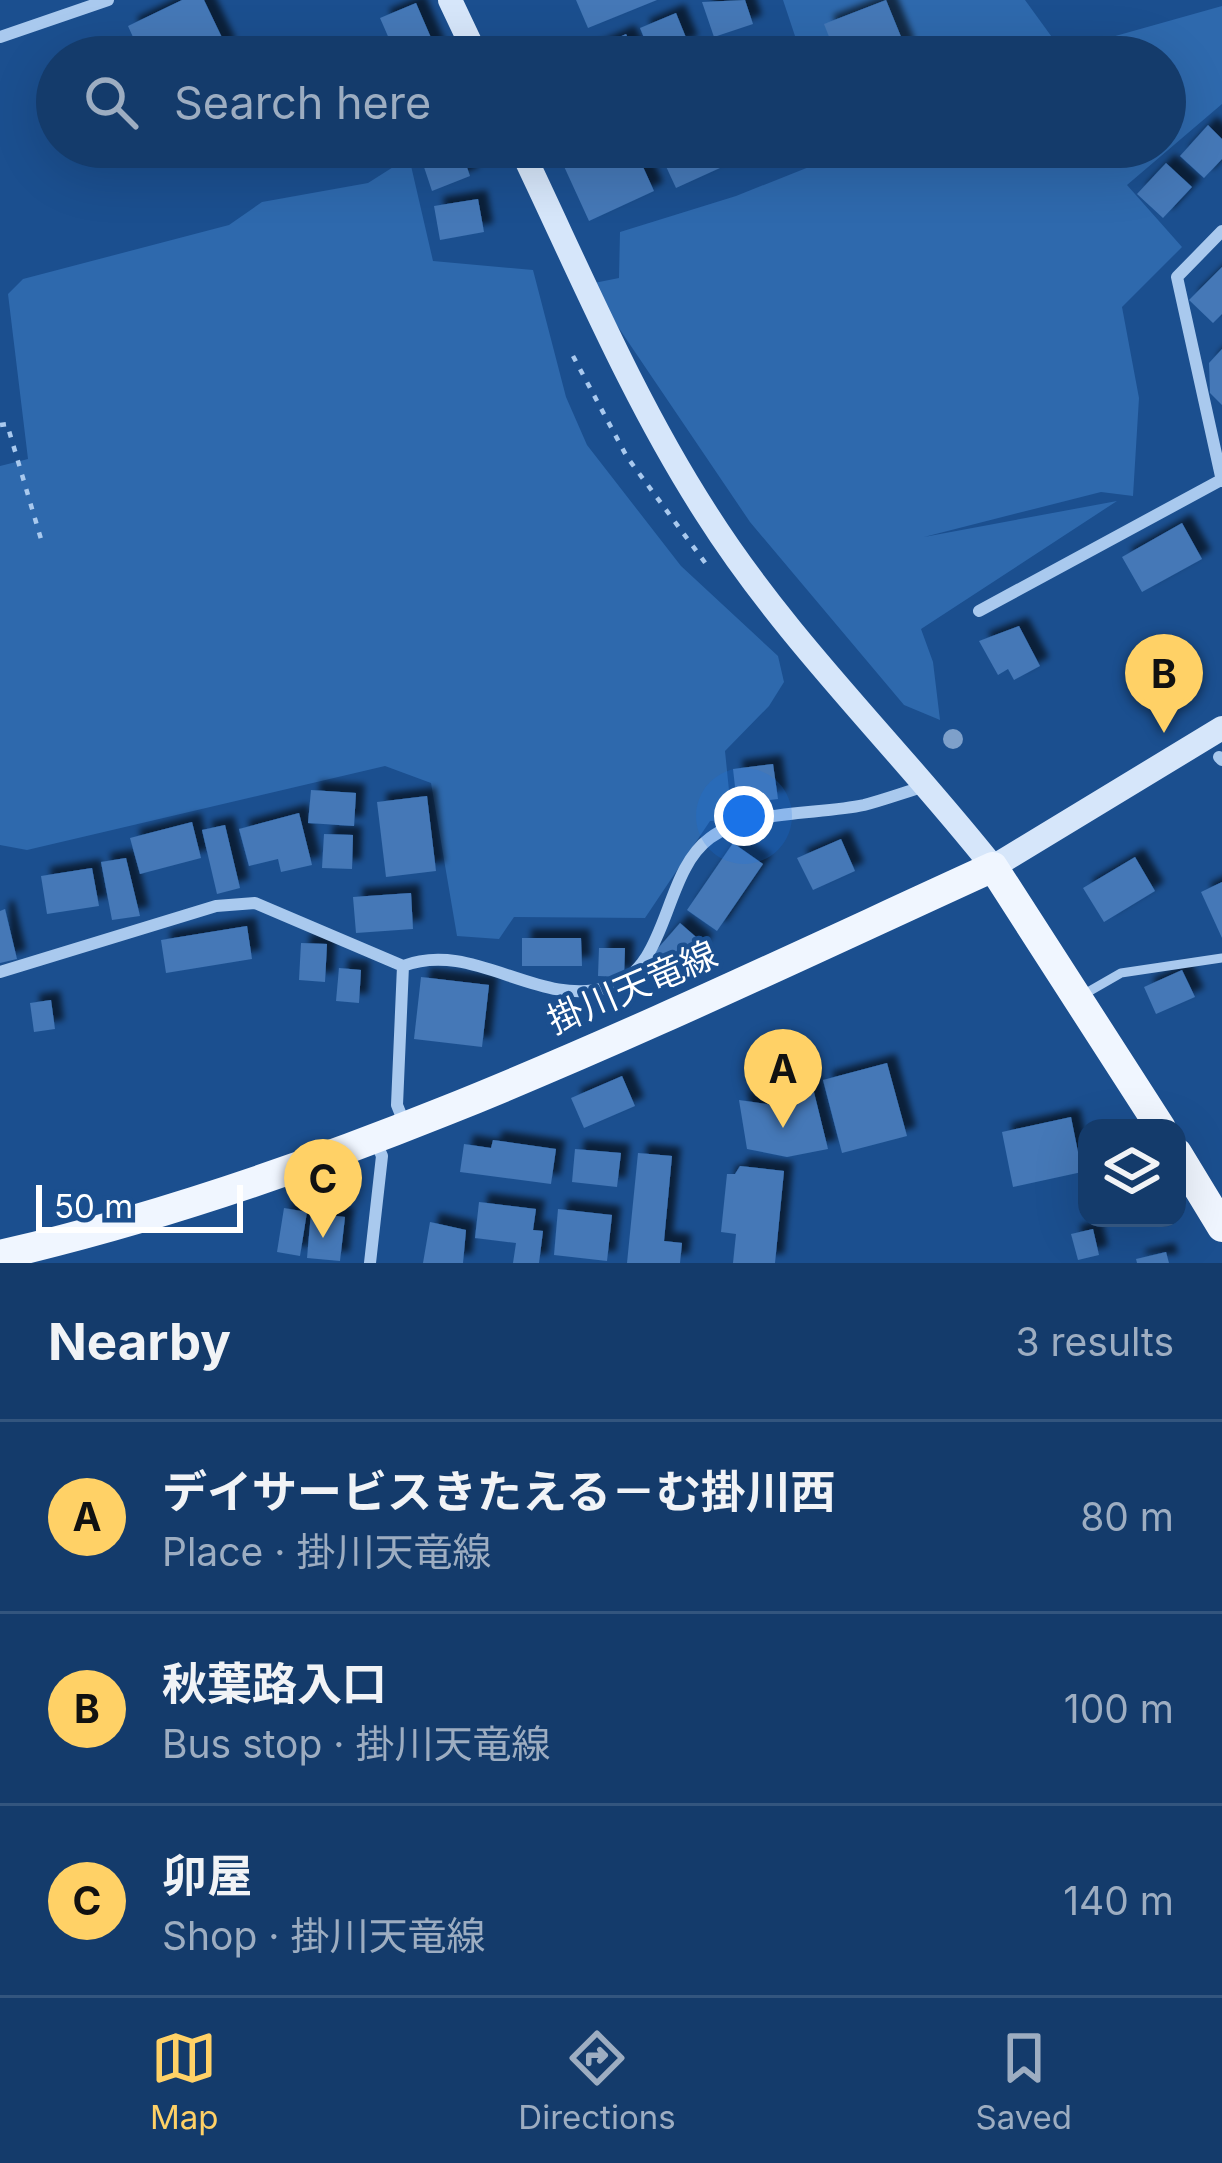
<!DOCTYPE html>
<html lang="en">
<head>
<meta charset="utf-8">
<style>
  body { margin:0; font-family:Inter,"Noto Sans JP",sans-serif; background:#1d4271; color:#f1f3f6 }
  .controls { position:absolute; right:36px; bottom:36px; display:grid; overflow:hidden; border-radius:24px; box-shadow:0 12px 48px #0002 }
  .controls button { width:108px; height:108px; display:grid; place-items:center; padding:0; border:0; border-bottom:3px solid #33557e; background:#143b6b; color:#f1f3f6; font:60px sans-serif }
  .scale { position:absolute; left:36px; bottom:30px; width:207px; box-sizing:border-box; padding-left:12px; border:6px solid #fff; border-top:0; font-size:33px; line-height:42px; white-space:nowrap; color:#fff; -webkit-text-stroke:9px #1b4f8f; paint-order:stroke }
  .you { position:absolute; left:744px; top:816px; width:42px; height:42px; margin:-30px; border:9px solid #fff; border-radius:50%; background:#1a73e8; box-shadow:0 0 0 18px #1a73e833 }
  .badge { display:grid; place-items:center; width:78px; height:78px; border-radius:50%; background:#ffd166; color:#111; font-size:39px; font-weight:700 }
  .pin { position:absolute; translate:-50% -99px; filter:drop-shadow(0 3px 6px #0008) }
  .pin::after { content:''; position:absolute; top:63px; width:42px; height:36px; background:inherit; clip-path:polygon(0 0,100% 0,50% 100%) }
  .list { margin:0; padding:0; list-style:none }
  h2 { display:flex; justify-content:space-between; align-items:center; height:156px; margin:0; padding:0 48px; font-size:51px }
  h2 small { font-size:39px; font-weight:400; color:#9dadc1 }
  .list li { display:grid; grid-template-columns:78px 1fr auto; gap:36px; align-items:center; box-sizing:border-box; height:192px; padding:0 48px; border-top:3px solid #33557e }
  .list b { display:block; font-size:45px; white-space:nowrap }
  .list p { margin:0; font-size:39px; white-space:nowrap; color:#9dadc1 }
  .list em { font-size:39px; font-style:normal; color:#9dadc1 }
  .icon { flex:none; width:66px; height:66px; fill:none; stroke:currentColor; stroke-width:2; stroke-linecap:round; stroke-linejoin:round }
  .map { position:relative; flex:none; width:1222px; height:1263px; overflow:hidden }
  .search { position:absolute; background:#143b6b; box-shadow:0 12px 48px #0002; left:36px; right:36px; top:36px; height:132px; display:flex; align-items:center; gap:30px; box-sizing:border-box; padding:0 42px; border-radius:66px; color:#9dadc1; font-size:45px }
  .sheet { height:732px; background:#143b6b }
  nav { display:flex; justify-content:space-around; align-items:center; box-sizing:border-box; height:168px; border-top:3px solid #33557e; background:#143b6b; font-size:33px; color:#9dadc1 }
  nav a { display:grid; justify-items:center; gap:6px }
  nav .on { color:#ffd166 }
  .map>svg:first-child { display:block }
</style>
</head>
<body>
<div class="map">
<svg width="1222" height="1263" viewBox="0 0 1222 1263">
  <defs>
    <filter id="shadow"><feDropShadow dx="9" dy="-9" stdDeviation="3" flood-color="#0009"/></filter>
  </defs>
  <rect width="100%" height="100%" fill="#1b4f8f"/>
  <path fill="#2e69ad" d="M783,0H1025L1062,51L1222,6V104L1127,185L1182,247L1122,307L1139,398L1133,496L1101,492L924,537L1117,501L921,629L933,662L940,720L904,705L750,522L589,284L619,278L620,232L736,196L834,157L832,147H1165V57H802Z
    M409,157L433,261L533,270L566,397L587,445L681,566L778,656L784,682L769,706L725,751L732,820L710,821L645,918L514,917L499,939L457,936L431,783L385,766L27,850L0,845V466L28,459L8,294L23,279L229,225L262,202L368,183Z"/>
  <path fill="#4478b7" filter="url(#shadow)" d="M182,0H204L227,48L210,57H142L128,26Z
    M576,0H657L588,28Z
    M745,0L753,24L714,37L702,2Z
    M886,0L906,49L887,57H837L824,24Z
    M416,3L438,54L397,57L380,18Z
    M676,13L689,45L652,57L640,28Z
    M626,34L638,57H576Z
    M1208,125L1222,139V159L1204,178L1180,156Z
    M445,147H460L470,176L432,191L420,155Z
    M595,147H634L654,191L589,221L562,162Z
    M657,147H766L676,188Z
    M1166,163L1192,187L1163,218L1137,194Z
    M478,199L484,232L440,240L434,206Z
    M1222,267V314L1213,323L1189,300Z
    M1222,349V405L1210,393L1209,363Z
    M1182,523L1202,559L1142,592L1122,557Z
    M1019,626L1040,666L1014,680L1008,669L998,675L979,641Z
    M773,764L778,799L737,804L733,769Z
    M311,790L356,793L354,826L308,823Z
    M427,796L436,871L386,877L377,802Z
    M299,813L312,865L281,872L278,859L249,866L239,829Z
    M192,822L201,858L140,874L130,838Z
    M225,825L240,888L217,894L202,830Z
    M324,834L353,835L352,869L322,868Z
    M841,839L855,871L813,890L797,858Z
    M733,843L763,864L717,931L687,910Z
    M1135,857L1155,891L1104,922L1083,888Z
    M126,858L140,916L112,920L101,862Z
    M92,868L99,906L47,914L41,876Z
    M1222,882V938L1201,892Z
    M411,893L413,929L356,933L353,897Z
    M5,909L17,959L0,963V911Z
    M680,923L704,944L677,975L653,954Z
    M247,926L252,959L166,973L161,940Z
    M522,938H581L582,966H522Z
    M301,943L327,944L325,982L299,980Z
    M599,948H625L624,977L598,976Z
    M339,968L361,970L359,1003L336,1001Z
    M1182,970L1195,997L1156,1014L1144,987Z
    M421,977L489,985L482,1047L414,1039Z
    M51,1000L55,1029L34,1032L30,1003Z
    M887,1063L907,1136L842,1153L823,1080Z
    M807,1064L828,1149L787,1157L747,1149L739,1100L787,1107L778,1071Z
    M622,1076L635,1106L584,1128L571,1098Z
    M1071,1117L1082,1172L1013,1187L1002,1132Z
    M493,1140L556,1149L551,1184L460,1172L464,1144L491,1148Z
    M575,1149L621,1153L617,1187L572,1182Z
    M638,1153L672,1156L664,1241L682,1243L680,1263H627Z
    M740,1166L784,1171L775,1263H733L736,1234L721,1232L727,1174H735Z
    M479,1202L536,1209L533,1230L543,1231L539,1263H513L516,1243L475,1238Z
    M284,1208L307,1212L300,1256L277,1252Z
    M558,1209L612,1215L607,1261L554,1255Z
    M311,1213L345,1217L340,1261L307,1258Z
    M430,1222L466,1230L463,1263H423Z
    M1093,1229L1099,1255L1078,1260L1071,1234Z
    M1166,1252L1169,1263H1137L1136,1259Z"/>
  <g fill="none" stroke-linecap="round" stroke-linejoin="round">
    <path stroke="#a9c9ee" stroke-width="4.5" stroke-dasharray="6 9" stroke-linecap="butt" d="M573,356L627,457L709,568
      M0,425L7,424L41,539"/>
    <path stroke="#a9c9ee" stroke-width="9" d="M524,155L542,147
      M1081,996L1121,973L1222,958"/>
    <path stroke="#a9c9ee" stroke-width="12" d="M0,37L108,0
      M1222,231L1177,277L1222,481
      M979,611L1221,480
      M1219,757L1222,760
      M0,972L216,906L255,903L403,966
      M405,1125L397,1105L403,966C474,939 538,1009 609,987C670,968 662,873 710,838C749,809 818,815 864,805C884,800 905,792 926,786
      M370,1263L382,1156L375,1140"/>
    <path stroke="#d6e6fa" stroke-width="24" d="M450,0L477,57
      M520,147C579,270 632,398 706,513C787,641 899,748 993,867L1222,728"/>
    <path stroke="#f0f6ff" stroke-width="30" d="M1177,1153L1222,1227
      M0,1255C347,1175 671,1014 993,867L1161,1128"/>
  </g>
  <circle fill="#7ea0ca" cx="953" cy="739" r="10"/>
  <g text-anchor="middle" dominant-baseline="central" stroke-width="9" stroke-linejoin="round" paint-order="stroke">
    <g font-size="36" fill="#fff" stroke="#1b4f8f">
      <text transform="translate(632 987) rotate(-23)">掛川天竜線</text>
    </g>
  </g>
</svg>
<div class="controls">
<button><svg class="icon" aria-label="layers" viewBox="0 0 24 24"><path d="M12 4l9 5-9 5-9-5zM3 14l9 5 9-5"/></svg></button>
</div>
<div class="scale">50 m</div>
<div class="you"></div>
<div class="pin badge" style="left:783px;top:1128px">A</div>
<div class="pin badge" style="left:1164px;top:733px">B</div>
<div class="pin badge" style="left:323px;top:1238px">C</div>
<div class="search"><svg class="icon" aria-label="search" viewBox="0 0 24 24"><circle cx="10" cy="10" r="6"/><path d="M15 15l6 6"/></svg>Search here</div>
</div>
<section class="sheet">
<h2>Nearby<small>3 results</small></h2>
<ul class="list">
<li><span class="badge">A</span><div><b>デイサービスきたえる－む掛川西</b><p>Place · 掛川天竜線</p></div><em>80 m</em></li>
<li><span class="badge">B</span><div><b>秋葉路入口</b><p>Bus stop · 掛川天竜線</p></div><em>100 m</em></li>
<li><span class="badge">C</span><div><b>卯屋</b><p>Shop · 掛川天竜線</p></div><em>140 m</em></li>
</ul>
</section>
<nav>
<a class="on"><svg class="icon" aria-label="map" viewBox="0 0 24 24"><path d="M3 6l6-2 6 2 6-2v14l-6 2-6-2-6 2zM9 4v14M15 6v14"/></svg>Map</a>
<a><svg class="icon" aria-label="directions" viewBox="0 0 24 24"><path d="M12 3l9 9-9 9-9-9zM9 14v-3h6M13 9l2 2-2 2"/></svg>Directions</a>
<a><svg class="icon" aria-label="saved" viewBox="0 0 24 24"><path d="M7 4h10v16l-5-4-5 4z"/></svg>Saved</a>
</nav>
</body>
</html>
